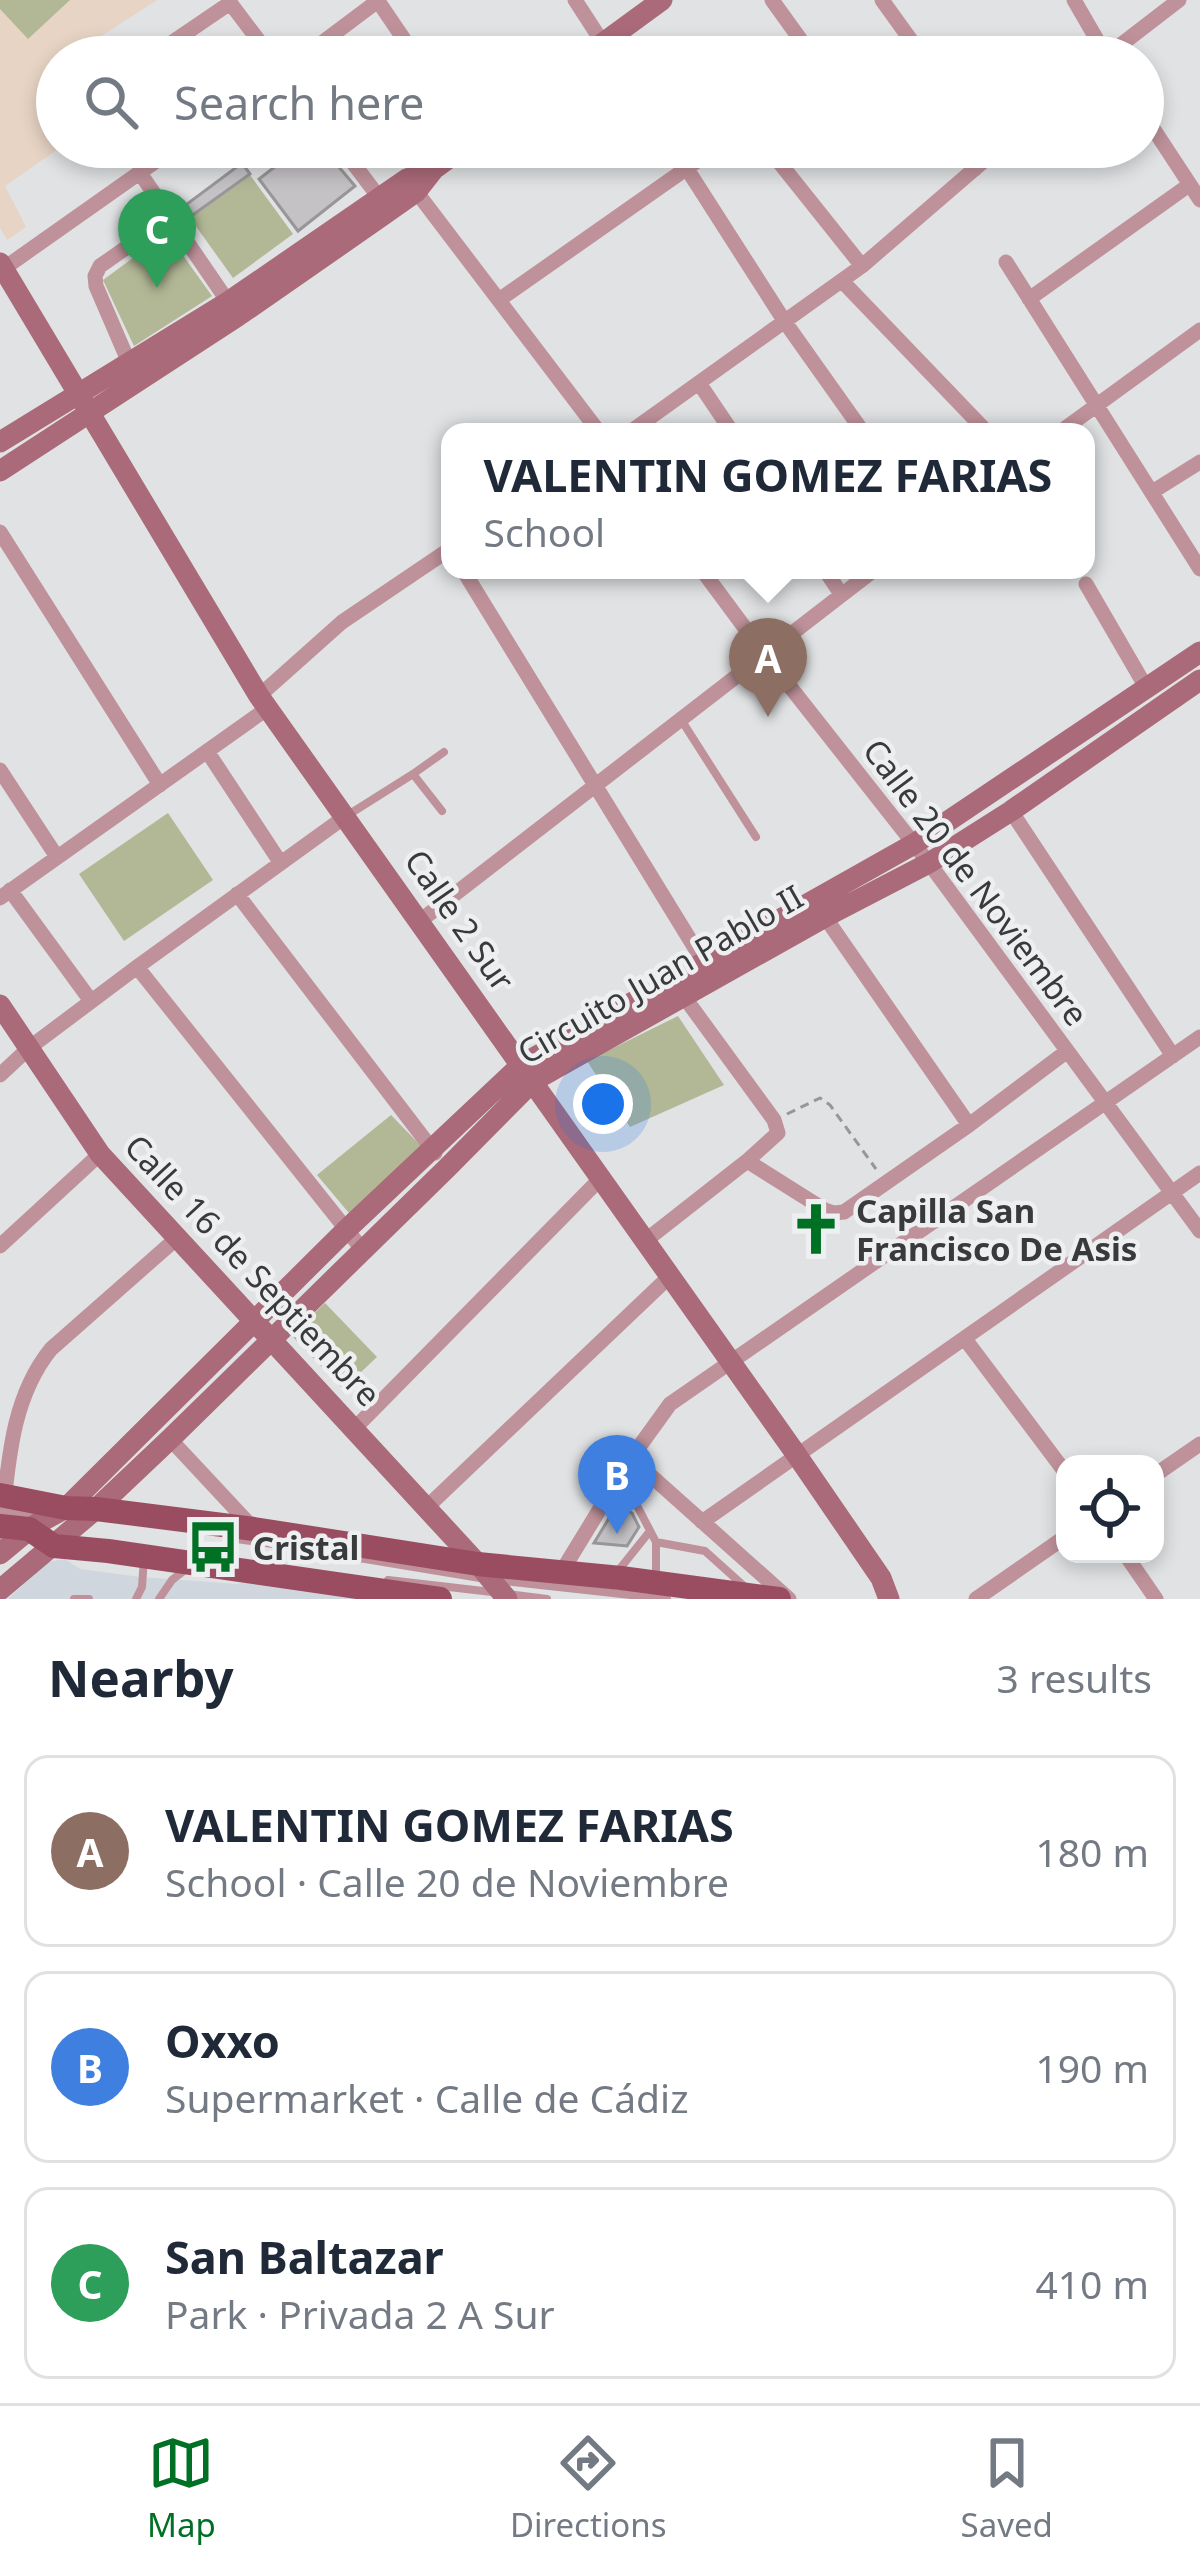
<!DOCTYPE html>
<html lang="en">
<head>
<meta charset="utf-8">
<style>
  body { margin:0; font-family:"Noto Sans",sans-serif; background:#f6f6f7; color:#1f2937 }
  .controls { position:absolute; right:36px; bottom:36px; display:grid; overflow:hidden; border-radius:24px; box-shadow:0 6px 18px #0003 }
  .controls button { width:108px; height:108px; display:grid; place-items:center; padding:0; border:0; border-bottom:3px solid #e0e1e3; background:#fff; color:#1f2937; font:60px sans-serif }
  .you { position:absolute; left:603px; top:1104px; width:42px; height:42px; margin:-30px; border:9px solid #fff; border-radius:50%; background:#1a73e8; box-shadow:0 0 0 18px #1a73e833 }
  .badge { display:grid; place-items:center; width:78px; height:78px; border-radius:50%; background:#007124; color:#fff; font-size:39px; font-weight:700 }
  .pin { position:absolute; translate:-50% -99px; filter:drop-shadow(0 3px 6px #0008) }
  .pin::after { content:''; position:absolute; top:63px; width:42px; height:36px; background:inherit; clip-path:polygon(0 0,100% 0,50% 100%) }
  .popup { position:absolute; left:441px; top:423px; width:654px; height:156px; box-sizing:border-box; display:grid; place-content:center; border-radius:24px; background:#fff; filter:drop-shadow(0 3px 9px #0005); font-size:39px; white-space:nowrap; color:#747a83 }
  .popup b { font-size:45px; color:#1f2937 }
  .popup::after { content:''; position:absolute; left:50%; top:100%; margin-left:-24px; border:24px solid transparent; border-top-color:#fff }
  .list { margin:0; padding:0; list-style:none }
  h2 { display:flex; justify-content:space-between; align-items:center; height:156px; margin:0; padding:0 48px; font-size:51px }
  h2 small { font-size:39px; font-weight:400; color:#747a83 }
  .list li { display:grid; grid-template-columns:78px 1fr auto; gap:36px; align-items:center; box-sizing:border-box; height:192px; margin:0 24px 24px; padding:0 24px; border:3px solid #e0e1e3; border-radius:24px }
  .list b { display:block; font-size:45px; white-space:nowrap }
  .list p { margin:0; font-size:39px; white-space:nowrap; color:#747a83 }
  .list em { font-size:39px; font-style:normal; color:#747a83 }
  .icon { flex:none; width:66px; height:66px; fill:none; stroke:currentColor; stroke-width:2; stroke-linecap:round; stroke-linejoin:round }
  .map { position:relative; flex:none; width:1200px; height:1599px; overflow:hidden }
  .search { position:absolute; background:#fff; box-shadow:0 6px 18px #0003; left:36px; right:36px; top:36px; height:132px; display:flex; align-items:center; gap:30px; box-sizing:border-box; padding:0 42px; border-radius:66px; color:#747a83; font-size:45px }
  .sheet { height:804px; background:#fff }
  nav { display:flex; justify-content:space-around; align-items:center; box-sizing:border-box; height:168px; border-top:3px solid #e0e1e3; background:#fff; font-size:33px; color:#747a83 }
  nav a { display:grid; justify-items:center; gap:6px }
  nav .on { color:#007124 }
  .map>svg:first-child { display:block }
</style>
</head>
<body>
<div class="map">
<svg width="1200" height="1599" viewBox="0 0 1200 1599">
  <rect width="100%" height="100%" fill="#e0e2e4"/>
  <path fill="#cfd6dd" d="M65,1559L80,1569L140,1577L237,1584L253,1580L392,1599H8L47,1562Z"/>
  <path fill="#e7d4c4" d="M0,0H157L86,46L94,57H57V147H61L5,186L26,227L7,240L0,228Z"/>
  <path fill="#b2b896" d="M0,0H70L28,39L0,9Z
    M250,175L293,234L233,278L190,218Z
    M167,233L212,296L134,346L103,280Z
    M168,813L213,880L124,941L79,874Z
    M678,1016L724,1085L630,1127L587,1061Z
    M391,1115L424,1149L354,1219L317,1175Z
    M325,1303L377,1357L343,1389L291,1335Z"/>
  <path fill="#c4c2c5" stroke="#989698" stroke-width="3" d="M294,147H322L355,186L298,231L259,179L290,155L287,152Z
    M242,163L250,174L190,217L183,207Z
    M617,1505L632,1513L639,1527L627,1546L594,1543Z"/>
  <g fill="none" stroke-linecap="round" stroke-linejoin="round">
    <path stroke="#969799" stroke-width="3" stroke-dasharray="9 6" stroke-linecap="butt" d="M787,1114L820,1098L830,1105L876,1169"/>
    <path stroke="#bf929b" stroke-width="8" d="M680,718L756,837
      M442,811L413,774L444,752
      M348,815L413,774
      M621,1475L656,1542V1575
      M4,1511L43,1515
      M229,1538L273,1544
      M656,1542L705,1551L745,1587
      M347,1556L480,1578
      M618,1571L650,1531
      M388,1580L492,1592
      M495,1580L667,1599
      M507,1594L547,1599
      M74,1599H89
      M136,1599L142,1587L144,1558
      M159,1599L172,1580L186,1569"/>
    <path stroke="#bf929b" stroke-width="15" d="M228,0L271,57
      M575,0L612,57
      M772,0L813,57
      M882,0L923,57
      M1074,0L1107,57
      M378,1L416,57
      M161,50L230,3
      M303,57L379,0
      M842,57H864
      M1105,57L1179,0
      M1143,113L1200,200
      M341,147L384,204
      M673,147L785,322L863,432
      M767,147L862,266
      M956,147L975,169
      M140,173L233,309
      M412,186L599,432
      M1006,262L1200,569
      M3,269L176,147
      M842,281L987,432
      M1029,299L1189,185
      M499,300L717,147
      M130,365L96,286L95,276L100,266L170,217
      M699,383L732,432
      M630,432L862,266L1000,147
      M1060,432L1200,330
      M1152,492L1200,462
      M0,532L160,785
      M463,570L703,961
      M702,570L765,655L929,863L1200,1231
      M825,570L841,594
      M1086,584L1147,689
      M259,696L342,622L450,549
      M207,751L280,862
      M0,770L57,857
      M1011,811L1173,1056
      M10,890L91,1001
      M237,894L435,1153
      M0,898L268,708
      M825,917L969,1125
      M420,921L874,570
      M137,967L362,1249
      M0,1075L29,1048L137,967L346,816
      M747,1161L825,1210L834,1213L844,1212L969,1125L1066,1052
      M645,1241L747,1161L778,1133L774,1120L685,998
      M0,1246L100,1154
      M965,1339L1065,1472
      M354,1429L601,1178
      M170,1439L254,1529
      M631,1458L789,1599
      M1155,1475L1200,1444
      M426,1508L670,1276
      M702,1522L1200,1173
      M0,1539C8,1474 8,1402 51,1349L177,1238
      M1125,1554L1156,1599
      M562,1571L631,1458L670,1404L1200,1037
      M976,1599L1065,1537"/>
    <path stroke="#aa6a79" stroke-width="21" d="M584,57L662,0
      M0,263L259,696L796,1454L881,1578L889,1599
      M0,442L228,302L407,179L430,171
      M0,471L238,316L382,216L416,192L434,169L464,147
      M0,1005L100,1154L478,1564L507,1599
      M0,1554L35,1525L66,1508L346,1230L521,1065L914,844L1200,652
      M0,1590L96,1509L170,1439L447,1168L533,1081L825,917L929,863L1011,811L1200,680"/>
    <path stroke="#9a4d60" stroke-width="24" d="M0,1495L66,1508L96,1509L254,1529L478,1564L621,1578L779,1599
      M0,1526L29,1529L54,1546L108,1551L440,1599"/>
  </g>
  <defs>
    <g id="church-bare" transform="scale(4.14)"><path d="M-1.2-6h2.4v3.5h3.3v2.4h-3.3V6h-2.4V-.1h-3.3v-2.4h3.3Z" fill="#007124" stroke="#edeff1" stroke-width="2.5" paint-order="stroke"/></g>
    <g id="bus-bare" transform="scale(4.14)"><path d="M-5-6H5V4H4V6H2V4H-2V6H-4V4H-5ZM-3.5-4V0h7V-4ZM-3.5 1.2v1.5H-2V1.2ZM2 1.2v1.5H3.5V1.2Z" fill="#007124" stroke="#edeff1" stroke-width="2.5" paint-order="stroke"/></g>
  </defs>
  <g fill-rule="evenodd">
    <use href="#church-bare" x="816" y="1229"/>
    <use href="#bus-bare" x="213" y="1547"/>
  </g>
  <g text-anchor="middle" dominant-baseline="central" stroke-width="9" stroke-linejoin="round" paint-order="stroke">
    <g font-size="33" fill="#393a3b" stroke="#edeff1">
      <text transform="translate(976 882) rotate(53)">Calle 20 de Noviembre</text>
      <text transform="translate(460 920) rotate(55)">Calle 2 Sur</text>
      <text transform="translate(660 974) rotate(-30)">Circuito Juan Pablo II</text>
      <text transform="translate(253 1270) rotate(47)">Calle 16 de Septiembre</text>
    </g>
    <g font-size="33" font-weight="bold" fill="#393a3b" stroke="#edeff1" text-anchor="start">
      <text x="856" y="1210">Capilla San<tspan x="856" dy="38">Francisco De Asis</tspan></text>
      <text x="253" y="1547">Cristal</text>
    </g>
  </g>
</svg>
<div class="controls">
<button><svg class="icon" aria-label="locate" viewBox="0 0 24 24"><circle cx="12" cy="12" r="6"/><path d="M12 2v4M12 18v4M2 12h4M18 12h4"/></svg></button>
</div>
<div class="you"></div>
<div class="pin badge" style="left:768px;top:717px;background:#8d6e63">A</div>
<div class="popup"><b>VALENTIN GOMEZ FARIAS</b>School</div>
<div class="pin badge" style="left:617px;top:1534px;background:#3f7fe0">B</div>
<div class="pin badge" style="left:157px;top:288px;background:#2e9e5b">C</div>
<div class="search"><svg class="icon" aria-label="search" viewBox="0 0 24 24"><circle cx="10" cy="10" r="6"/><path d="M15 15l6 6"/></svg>Search here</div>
</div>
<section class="sheet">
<h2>Nearby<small>3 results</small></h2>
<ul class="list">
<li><span class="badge" style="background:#8d6e63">A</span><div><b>VALENTIN GOMEZ FARIAS</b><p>School · Calle 20 de Noviembre</p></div><em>180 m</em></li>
<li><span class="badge" style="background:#3f7fe0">B</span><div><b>Oxxo</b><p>Supermarket · Calle de Cádiz</p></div><em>190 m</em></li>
<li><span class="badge" style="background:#2e9e5b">C</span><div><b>San Baltazar</b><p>Park · Privada 2 A Sur</p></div><em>410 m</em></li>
</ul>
</section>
<nav>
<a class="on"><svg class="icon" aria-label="map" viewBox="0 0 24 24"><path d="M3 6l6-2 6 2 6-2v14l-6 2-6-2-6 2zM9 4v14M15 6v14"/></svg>Map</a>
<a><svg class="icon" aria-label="directions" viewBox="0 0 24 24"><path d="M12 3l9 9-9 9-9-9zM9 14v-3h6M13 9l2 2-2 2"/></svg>Directions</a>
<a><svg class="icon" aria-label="saved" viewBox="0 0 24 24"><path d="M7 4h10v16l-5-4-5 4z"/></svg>Saved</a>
</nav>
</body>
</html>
